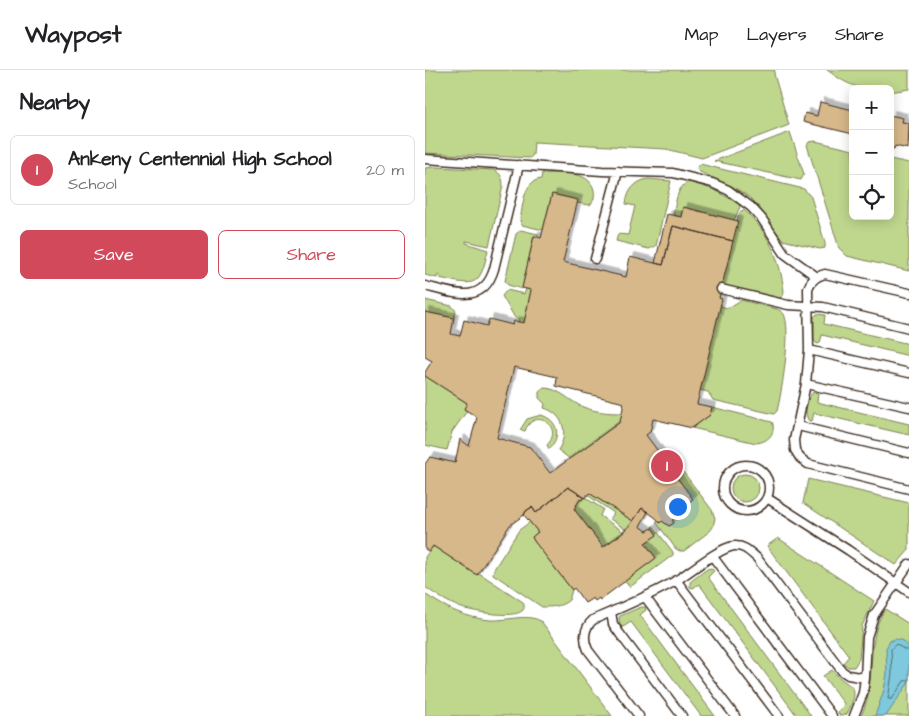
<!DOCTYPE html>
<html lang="en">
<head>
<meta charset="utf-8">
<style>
  body { margin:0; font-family:"Architects Daughter",sans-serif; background:#f2f2f2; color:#202124 }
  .controls { position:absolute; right:15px; top:15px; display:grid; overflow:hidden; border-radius:8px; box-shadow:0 2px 12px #0003 }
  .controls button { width:45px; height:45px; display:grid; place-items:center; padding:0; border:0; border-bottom:1px solid #e0e0e0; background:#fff; color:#202124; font:25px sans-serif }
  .you { position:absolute; left:252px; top:436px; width:18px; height:18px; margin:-12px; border:4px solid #fff; border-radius:50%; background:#1a73e8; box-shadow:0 0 0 8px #1a73e833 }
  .badge { display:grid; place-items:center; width:32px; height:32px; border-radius:50%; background:#d1495b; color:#fff; font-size:16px; font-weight:700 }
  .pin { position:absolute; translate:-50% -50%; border:2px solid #fff; box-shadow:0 1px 5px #0006 }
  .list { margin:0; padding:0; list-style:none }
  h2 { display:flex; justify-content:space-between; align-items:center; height:65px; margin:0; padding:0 20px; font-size:21px }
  h2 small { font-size:16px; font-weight:400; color:#757577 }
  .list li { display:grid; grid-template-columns:32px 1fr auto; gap:15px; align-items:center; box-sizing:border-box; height:70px; margin:0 10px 10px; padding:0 10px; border:1px solid #e0e0e0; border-radius:8px }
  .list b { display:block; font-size:19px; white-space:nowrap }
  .list p { margin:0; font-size:16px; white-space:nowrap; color:#757577 }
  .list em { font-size:16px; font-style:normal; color:#757577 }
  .actions { display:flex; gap:10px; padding:15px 20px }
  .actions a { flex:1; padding:11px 0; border:1px solid #d1495b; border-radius:8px; text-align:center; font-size:18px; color:#d1495b }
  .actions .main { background:#d1495b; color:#fff }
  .icon { flex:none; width:28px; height:28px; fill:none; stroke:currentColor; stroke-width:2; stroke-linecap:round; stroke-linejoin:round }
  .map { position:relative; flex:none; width:484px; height:646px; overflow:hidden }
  header { display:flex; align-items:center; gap:30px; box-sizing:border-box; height:70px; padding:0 25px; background:#fff; border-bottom:1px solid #e0e0e0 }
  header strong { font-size:24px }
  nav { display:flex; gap:28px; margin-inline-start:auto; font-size:18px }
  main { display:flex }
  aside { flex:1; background:#fff }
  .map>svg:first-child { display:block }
</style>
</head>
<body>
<header>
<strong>Waypost</strong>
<nav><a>Map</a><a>Layers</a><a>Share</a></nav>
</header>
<main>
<aside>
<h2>Nearby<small></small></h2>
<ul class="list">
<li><span class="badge">1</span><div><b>Ankeny Centennial High School</b><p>School</p></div><em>20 m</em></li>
</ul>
<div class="actions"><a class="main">Save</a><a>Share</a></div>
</aside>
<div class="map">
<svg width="484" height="646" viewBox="0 0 484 646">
  <defs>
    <filter id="shadow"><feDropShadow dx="4.5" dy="-4.5" stdDeviation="0" flood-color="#0004"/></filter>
  </defs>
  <rect width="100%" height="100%" fill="#fff"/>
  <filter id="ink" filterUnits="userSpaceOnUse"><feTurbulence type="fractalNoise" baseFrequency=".02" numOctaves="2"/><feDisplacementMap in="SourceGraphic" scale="10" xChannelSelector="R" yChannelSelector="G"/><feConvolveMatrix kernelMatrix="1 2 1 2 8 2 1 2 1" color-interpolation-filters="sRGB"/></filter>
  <g filter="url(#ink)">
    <path fill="#bfd68d" stroke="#7d8056" d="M0,0H350L349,4L364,55L277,88L241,79L109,72L108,85L105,88L0,83Z
      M402,0H484V19L465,22V19C435,19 428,19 402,0Z
      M365,62L379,104L376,110L289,91Z
      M390,71L428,80V146H465V89L484,93V201L422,186L414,178L382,75L384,72Z
      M275,94L379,119L386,127L400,173V178L395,179L358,170C347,157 339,141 326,129C308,114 293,111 273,101L272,98Z
      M10,97L69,100C76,103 78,109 78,116L64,176L41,171V173L63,180C55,216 51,217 15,208V206L13,205L12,208L0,205V98Z
      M117,103C133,104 164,99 169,120C170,126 169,131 165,135L152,133V130L127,124L118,160L97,155L95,151C98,136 98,111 116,109Z
      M223,109L246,111L231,176L224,179L191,171L193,164L203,165L210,136L201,134C202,121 210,111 223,109Z
      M264,112L290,120L314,134L315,137L309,150L258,137L256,147L248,145C251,134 251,116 264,112Z
      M319,140C344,162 355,189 359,221L358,226L355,228L297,215L313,147L316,141Z
      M96,160L113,164L112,166H109L97,219L83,215L80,211L91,164Z
      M101,219L106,220L99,253L93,252V249L90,248L77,226L82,220L99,224Z
      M0,230L27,236L31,241L29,248L0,242Z
      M316,230L352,239C356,241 359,242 360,247C366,264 357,322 352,341L349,344L288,330L283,322L275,320L295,236L303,238Z
      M392,244L400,245L399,254L484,274V286L397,265L395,273L392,274L389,270V247Z
      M0,306L42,333L39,339L42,341L27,362L22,380L0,375Z
      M119,318C134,318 144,331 158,337C171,342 183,343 197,343L195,352L145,389L133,380C144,364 139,344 119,338L120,334L114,328V322Z
      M388,322L393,323L392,332L484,354V365L389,343L387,351H384C378,344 382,329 388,322Z
      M287,337L347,352L348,354C350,365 342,372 331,373L267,358L285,345Z
      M116,345C133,350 137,366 124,379L122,375C140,357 109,336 100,361L95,360L102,349Z
      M252,397L256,399L287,440L290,448L288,457L285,461L259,481H255L251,479L231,452L233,450L235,453L237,451L244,456L249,453L247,450L258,442L255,438L268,429L246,400Z
      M306 418a14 14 0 1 1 28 0a14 14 0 1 1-28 0Z
      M383,409L484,433V480L471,495L378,433Z
      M164,423L208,451L204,457L200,459L185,449L189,443L162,425Z
      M159,427L178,439L175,446L199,462L178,477L149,439L155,429L157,430Z
      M105,452L113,462L107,467L110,472L147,520L144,530C136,537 127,537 117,537L68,504L69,499L94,460Z
      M228,456L248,482V485L205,517L200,511L231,488L220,473L232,465L227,458Z
      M353,468L449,531L437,556L434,589L429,597H423L418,593L424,586L342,476Z
      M8,476L52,505L54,503L98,532C109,554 43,541 34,537C22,532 11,525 0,517V487Z
      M286,498L289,501L283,507L386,646H372L274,514L268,518L265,517V512L282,499Z
      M0,524C20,538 41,548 65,550C82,551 101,543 116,551L187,646H0Z
      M216,537H220L221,540L215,545L290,646H276L206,552L198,557L195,555L194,548L195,546Z
      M460,539L484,554V646H436C453,611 439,571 460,539Z
      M407,600C424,620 438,612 422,644L415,646L413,642L420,635L398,606Z"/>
    <path fill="#7ec9de" stroke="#638991" d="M470,569L476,570L484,577V612L461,646H450L459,620L462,604L461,578L465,571Z"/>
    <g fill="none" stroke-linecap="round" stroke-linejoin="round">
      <path stroke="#566a6b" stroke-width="1" d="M484,580H480L471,574L466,579L467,604L463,629H467L479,611L484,610"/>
    </g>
    <path fill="#d6b88a" stroke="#3b2a1e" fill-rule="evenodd" filter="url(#shadow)" d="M395,32L428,40V64L378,52L380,43L392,46Z
      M465,45L478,48L477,52L484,53L483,79L470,76L469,79L465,78Z
      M127,124L153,130L138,192L201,207L205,187L238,195L248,156L308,171L294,228L297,229L272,334L287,337L285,345L267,358L228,349L225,362L221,365L241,392L228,402L234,409L246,400L268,429L255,438L258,442L247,450L249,453L244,456L237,451L235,453L231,448L217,438L208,451L164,423L160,428L143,417L111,443L107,437L101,441L99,445L85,455L52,505L8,476L4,482L0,479V394L5,387L30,393L35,369L44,376L52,347L39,339L42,333L0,306V302L7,291L0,287V242L29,248L26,264L35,266L39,250L62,256L64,249L88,255L89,251L99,253L106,220L97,218L109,166L116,168ZM89,297L132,307L131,316L199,333L195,352L125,403L105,377L72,368Z
      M258,137L313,151L308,171L248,156L238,195L230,193L242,144L256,147Z
      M143,417L159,427L157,430L155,429L149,439L178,477L199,462L198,461L204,457L217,438L223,442L215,456L222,461L227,458L232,465L220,473L231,488L175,530L174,528L170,531L168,528L160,533L149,518L147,520L109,471L107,467L113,462L99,445L101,441L107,437L111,443Z"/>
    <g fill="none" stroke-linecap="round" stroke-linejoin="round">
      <g stroke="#3b2a1e" stroke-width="11">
        <path id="service" d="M0,89L177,101L248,103L287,113L303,120L326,137L337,149L360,184L392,207
          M170,189L193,101
          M0,216C28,223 58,236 69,199L94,95
          M296,219L363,235L398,237L484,258
          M484,223L400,204C392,206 385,211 383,219L384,280L381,314L369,370L370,380L375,388L383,394L484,419
          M384,280L484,303
          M381,314L484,337
          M373,356L484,383
          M298 418a23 23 0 1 1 46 0a23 23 0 1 1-46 0Z
          M342,428L423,480L484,522
          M288,487L407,646
          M251,510L354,646
          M220,527L310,646
          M186,542L188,554L195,564L257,646
          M214,646L163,580C158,569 159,558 168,550C197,537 225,526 252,510C266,501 294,478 309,476C319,475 325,482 332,488L417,601L423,605L440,608
          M429,646L438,623L440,608L442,567L449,545L484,494"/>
      </g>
      <use href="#service" stroke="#fff" stroke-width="8"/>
    </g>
  </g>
</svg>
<div class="controls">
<button>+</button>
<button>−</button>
<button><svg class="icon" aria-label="locate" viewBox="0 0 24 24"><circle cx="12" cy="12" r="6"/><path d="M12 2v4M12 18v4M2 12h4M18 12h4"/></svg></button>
</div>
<div class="you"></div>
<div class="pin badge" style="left:242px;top:396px">1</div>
</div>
</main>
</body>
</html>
